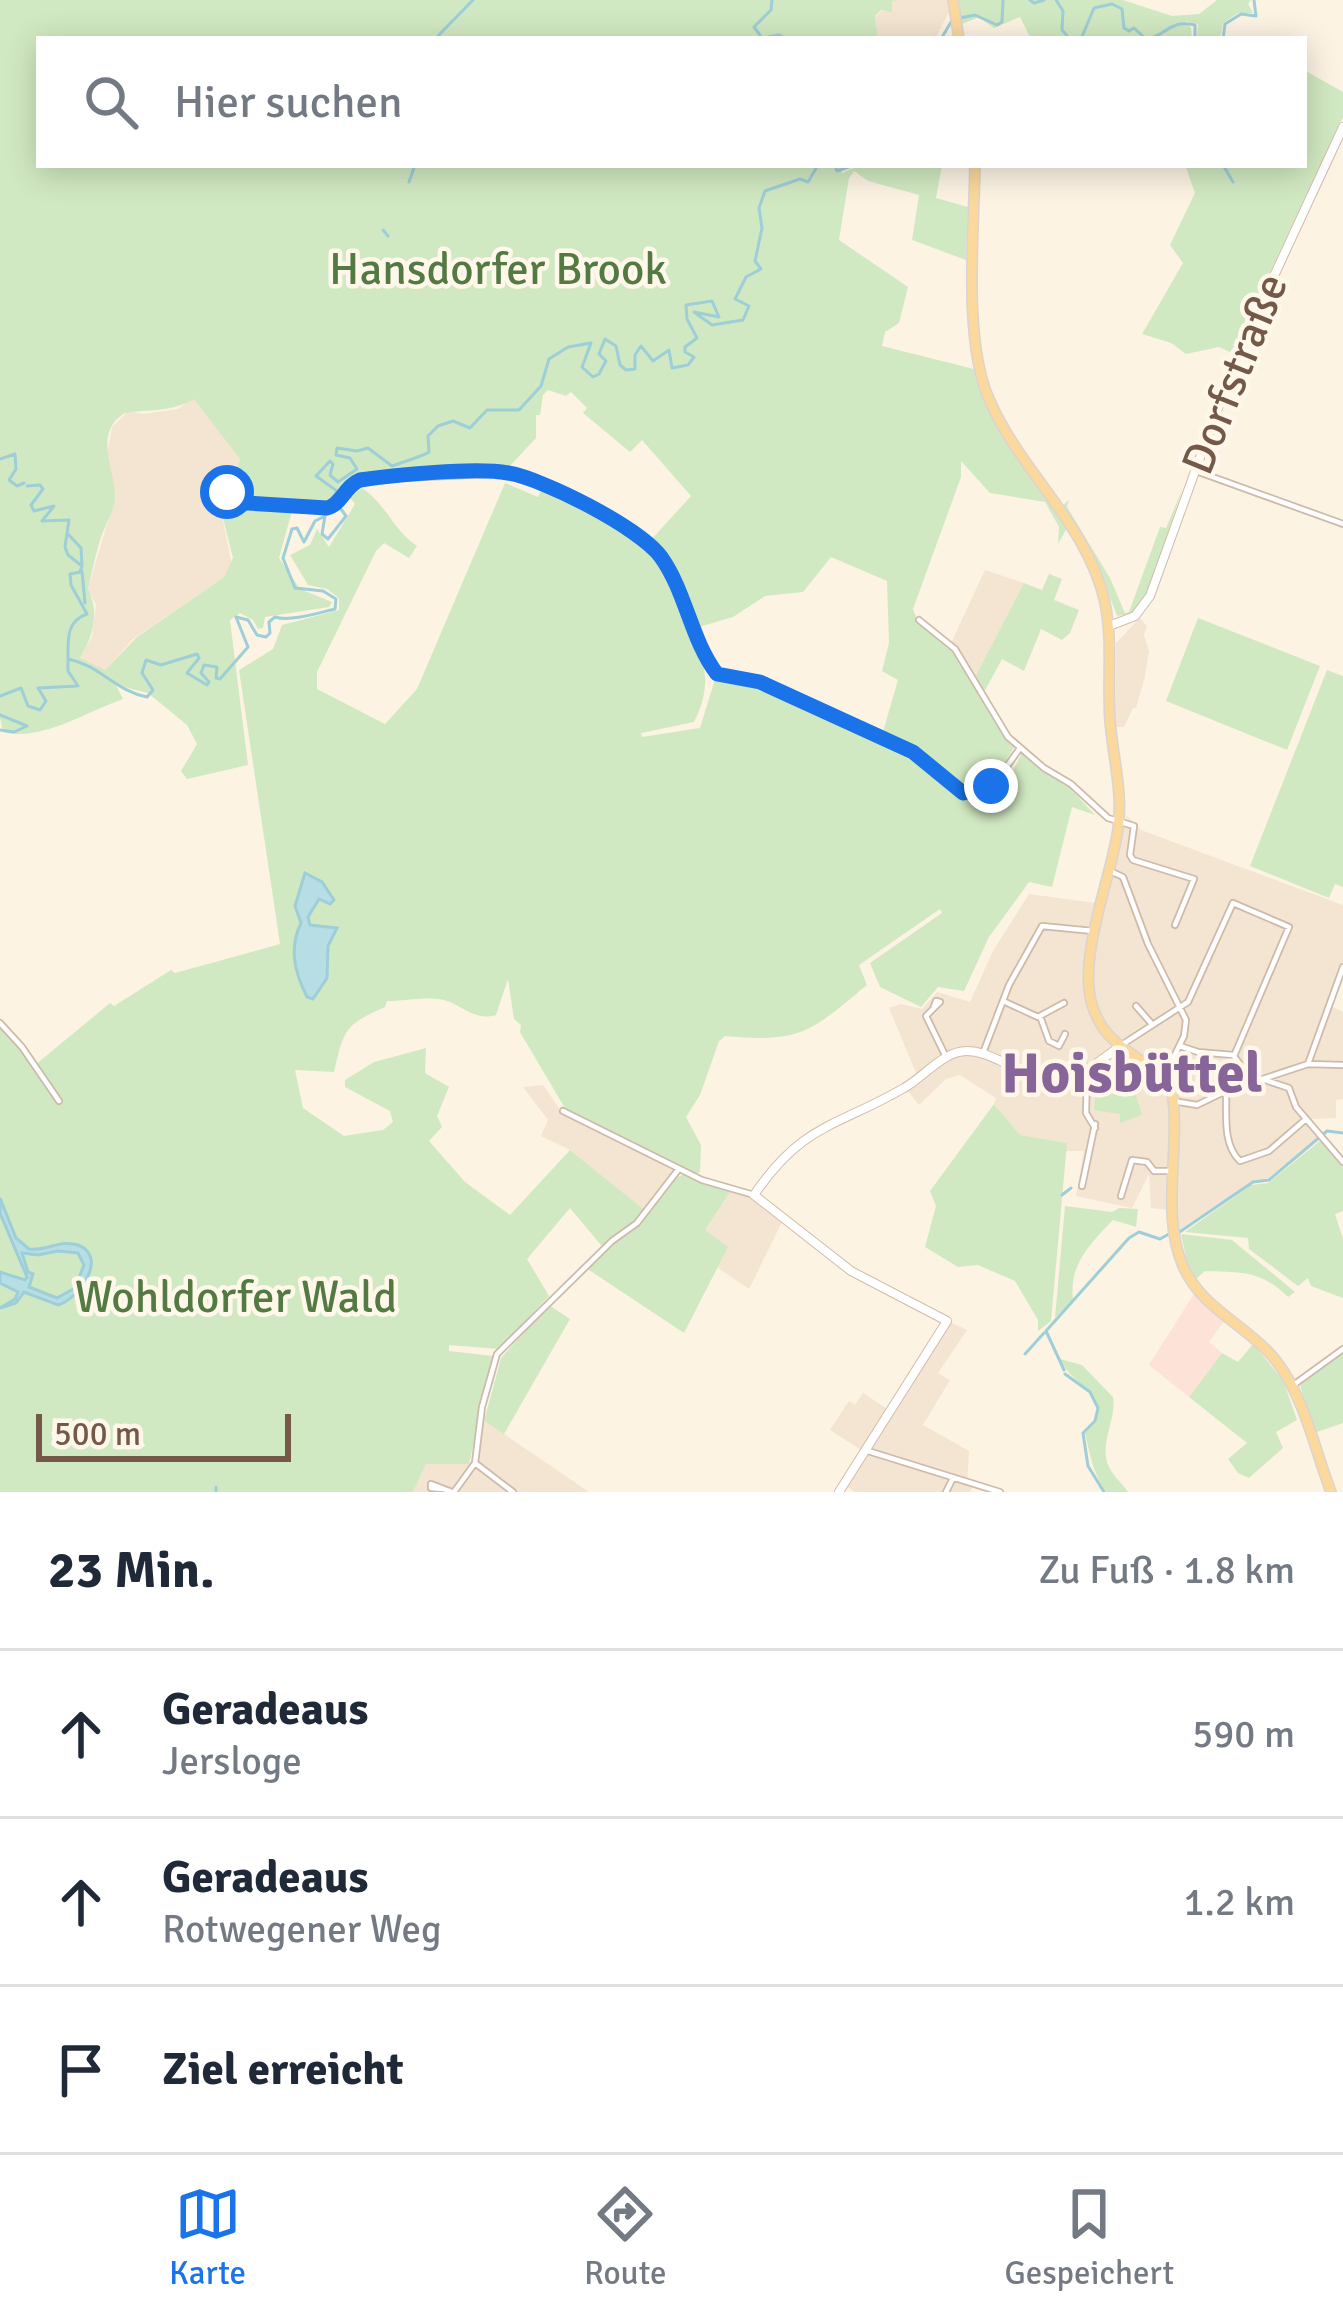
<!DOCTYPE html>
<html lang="de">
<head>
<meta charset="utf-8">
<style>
  body { margin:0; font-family:Signika,sans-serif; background:#f6f6f7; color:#1f2937 }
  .scale { position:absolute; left:36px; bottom:30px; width:255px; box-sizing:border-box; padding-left:12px; border:6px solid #745949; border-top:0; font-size:33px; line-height:42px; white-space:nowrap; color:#745949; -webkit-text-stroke:9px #fff7e9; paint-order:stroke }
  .stop { position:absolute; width:36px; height:36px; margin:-27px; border:9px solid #1a73e8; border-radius:50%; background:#fff }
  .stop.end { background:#1a73e8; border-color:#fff; box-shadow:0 3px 12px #0008 }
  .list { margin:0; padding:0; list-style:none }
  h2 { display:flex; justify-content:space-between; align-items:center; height:156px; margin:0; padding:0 48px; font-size:51px }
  h2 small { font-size:39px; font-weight:400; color:#747a83 }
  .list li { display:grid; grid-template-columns:78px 1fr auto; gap:36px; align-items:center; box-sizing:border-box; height:168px; padding:0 48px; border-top:3px solid #e0e1e3 }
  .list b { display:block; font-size:45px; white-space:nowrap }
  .list p { margin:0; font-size:39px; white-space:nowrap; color:#747a83 }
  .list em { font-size:39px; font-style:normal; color:#747a83 }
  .icon { flex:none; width:66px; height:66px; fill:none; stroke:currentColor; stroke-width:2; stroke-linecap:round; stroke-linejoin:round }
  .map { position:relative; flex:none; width:1343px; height:1492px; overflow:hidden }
  .search { position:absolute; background:#fff; box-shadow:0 6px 30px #0003; left:36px; right:36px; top:36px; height:132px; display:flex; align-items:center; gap:30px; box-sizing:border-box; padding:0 42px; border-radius:0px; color:#747a83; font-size:45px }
  .sheet { height:660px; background:#fff }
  nav { display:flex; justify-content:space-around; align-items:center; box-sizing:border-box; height:168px; border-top:3px solid #e0e1e3; background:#fff; font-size:33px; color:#747a83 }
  nav a { display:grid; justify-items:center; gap:6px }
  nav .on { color:#1a73e8 }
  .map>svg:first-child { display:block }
</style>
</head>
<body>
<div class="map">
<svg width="1343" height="1492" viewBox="0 0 1343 1492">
  <rect width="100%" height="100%" fill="#fcf3e3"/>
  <path fill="#f4e4d2" d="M902,0H947L949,12L935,39H878L875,17L892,1Z
    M205,389L240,459L220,506L232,565L224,577L133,639L104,671L80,658L92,637L96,605L88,588L115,498L107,455L112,427L129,411L143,414L178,409Z
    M985,570L1024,583L975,677L951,643Z
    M1140,618L1147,626L1144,635L1149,651L1145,676L1136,708H1133L1124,727H1115L1116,643Z
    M1127,816L1141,830L1343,905V972L1330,1006L1343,1012V1099L1336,1100V1118L1309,1119L1307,1123L1319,1137L1295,1159L1268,1178L1251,1182L1180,1229H1171L1170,1210L1151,1208L1149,1174L1132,1208L1076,1196L1084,1151H1066V1143L1020,1135L994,1104L996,1098L960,1075L946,1079L919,1105L907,1090L919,1080L889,1008L901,1004L922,1009L937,992L970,1002L993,951L1029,894L1103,904Z
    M543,1085L561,1111L674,1170L643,1209L570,1150L541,1136L548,1120L523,1087Z
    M732,1189L757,1201L782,1222L749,1289L718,1268L705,1230Z
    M950,1322L967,1330L938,1373L950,1380L923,1425L969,1451L967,1484L973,1486L970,1492H854L847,1486L867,1454L830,1430L849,1401L855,1405L863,1393L892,1412Z
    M484,1421L504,1434L589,1492H413L426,1464H469L477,1455Z"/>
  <path fill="#fce2d7" d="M1194,1294L1224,1321L1209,1342L1222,1353L1189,1397L1149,1365Z"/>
  <path fill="#d1e9c2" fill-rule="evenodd" d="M0,0H902L892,1V12L881,10L875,16L878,39H39V165H841L842,173L861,165H942L936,198L968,207L966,260L912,240L919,195L868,181L854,171L849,178L839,240L908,287L899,323L885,332L882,346L974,369L992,417L1067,528L1058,544L1059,527L1045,502L990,493L961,461V477L913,609C919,632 947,638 959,656C979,686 988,722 1014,747L995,779L964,791L924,756L882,735L898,680L882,671L889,643L887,581L831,557L803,592L765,596L733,617L699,627L666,555L650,541L691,496L642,440L630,452L583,413L587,408L571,392L566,396L548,390L543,395L540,415H536V438L507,469C465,471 392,464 355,480C342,485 338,498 328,506L231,500L228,492L240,459L194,399C169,415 131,408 122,415C94,434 115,471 115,496C115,509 107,521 103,532C96,550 93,570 88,588C100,614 93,636 80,658L105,670L137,637L224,577L233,558L221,510L292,511L279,558L300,589L332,602L329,607L265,617L263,628L258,629L253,620L240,613L230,620L248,765L187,779L181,771L197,744L187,725L148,693L116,685L123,699C86,712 40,742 3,732L0,718Z
    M958,0H1123L1172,16L1199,14L1217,0H1251L1248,4L1253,13H1238L1223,23L1220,39H1197L1198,24L1185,21L1191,28L1192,39H1031L1020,17L994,28L979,17L962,24Z
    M1304,70L1343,92V117L1232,353L1219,347L1186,354L1171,343L1142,334L1183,263L1170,245L1195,193L1185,165H1304Z
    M505,483L538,497L542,489C584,508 636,526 661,566C681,622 726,661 694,722L641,733L642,737L700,728L716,676L742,680L922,760L959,794L970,796L994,787L1002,792L1022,753L1068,786L1095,815L1072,807L1052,887L1029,882L989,937L964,991L938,987L921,1007L880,987L870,963L942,913L940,909L859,965L867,985C810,1032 802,1043 725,1036L719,1041L700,1095L686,1117L701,1145L700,1172L690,1177L732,1189L705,1230L728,1247L684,1333L586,1268L606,1251L570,1208L527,1259L549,1296L499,1349L449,1345V1351L493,1356L469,1464H426L413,1492H0V1025L35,1065L110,1003L114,1006L171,970L175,973L280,944L239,670L273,649L282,625L339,610V598L327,589L308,585L290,555L310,545L317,529L329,547L355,504L350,498L362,488C387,505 393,530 417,546L409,558L384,543L376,551L317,672V689L385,724L417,689ZM508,979L514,1019L521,1025L520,1032L566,1110L684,1174L673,1179L647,1212L570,1150L510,1215L465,1182L429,1141L442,1127L437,1116L449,1087L425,1073L426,1048L374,1062L345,1080V1087L390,1111L393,1122L383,1130L344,1136L303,1108L295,1070L334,1072C344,1030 344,1025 385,1007L387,1001C403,1001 422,997 439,999C461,1002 472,1022 496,1015Z
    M1182,490L1149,590L1133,613L1117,616L1098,565L1062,506L1069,500L1067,507L1110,578L1125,613L1129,612L1160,527L1166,528Z
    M1049,574L1062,579L1054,600L1079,610L1070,633L1062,640L1041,629L1024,671L1002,659L983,694L975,677L1024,583L1042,590Z
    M1198,618L1320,666L1287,750L1166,701Z
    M1327,670L1343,676V887L1335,884L1329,898L1250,866Z
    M1112,1057H1124L1136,1066L1129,1073L1142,1115L1120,1123V1114L1094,1110L1097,1070Z
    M994,1104L1020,1135L1067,1143L1051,1321L1038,1331V1320L1015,1281L978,1265L958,1267L925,1247L936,1206L930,1191Z
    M1321,1140L1343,1167V1211L1335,1214L1343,1239V1298L1311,1286L1308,1278L1298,1286L1249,1249L1248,1238L1185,1232L1251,1185L1268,1183Z
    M1065,1206L1112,1212L1119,1208L1138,1209L1136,1227L1113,1220C1090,1244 1069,1264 1073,1299L1055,1318Z
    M1181,1234L1232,1240L1295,1292L1288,1297C1259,1269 1242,1273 1205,1271L1196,1279L1187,1263Z
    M549,1305L570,1319L504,1434L484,1421L501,1358Z
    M1253,1344L1283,1380L1297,1420L1276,1432L1283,1448L1249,1478L1238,1473L1228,1459L1247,1443L1189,1397L1222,1353L1238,1362Z
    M1343,1352V1423L1314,1433L1300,1385Z
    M1060,1359L1082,1365L1113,1397C1117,1420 1098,1444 1109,1467C1113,1476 1123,1484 1128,1492H1105C1092,1468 1091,1459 1085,1433L1096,1422C1104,1389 1071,1385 1060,1359Z"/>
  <path fill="#b8dee5" stroke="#9eced7" stroke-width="3" fill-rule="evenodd" d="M305,873L322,882L334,900L330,904L319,899L308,917L310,925L337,928L328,946L327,978L313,999L307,997C294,971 289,948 301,923L295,906Z
    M0,1198L16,1238L29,1249C45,1252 60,1239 78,1245C109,1257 79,1299 58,1305L24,1292L16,1303L0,1308L15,1299L18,1292L0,1283V1272L25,1280L27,1277L0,1213ZM58,1251L78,1253L84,1265L75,1288L57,1298L29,1287L33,1274L28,1272L22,1253L38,1255Z"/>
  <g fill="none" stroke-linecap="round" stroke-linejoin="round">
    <path stroke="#9eced7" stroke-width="3" d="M772,0L771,10L754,27L762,38L779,35L787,39
      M1030,0L1034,3L1044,0
      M1056,0L1063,11L1062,30L1070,39
      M960,18L975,15L997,25L1002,22L1003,0
      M435,39L473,0
      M941,39L951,22
      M1081,39L1094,8L1112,4L1122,9L1124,28L1129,31L1134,28L1146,39C1166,37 1168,19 1195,25V39
      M1223,39L1225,24L1241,14L1256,16L1254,0
      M835,165L837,171L854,165
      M1223,165L1233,182
      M409,182L415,165
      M383,230L388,236
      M0,459L15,454L16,469L9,480L17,486L24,483
      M27,486L40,485L43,489L31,505L34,511L54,506L42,521L69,520L65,547L68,555L82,566L80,572L70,574L71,585L87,614C66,621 68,640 68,659
      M68,534L81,548L82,566
      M82,571L85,603
      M0,696L21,688L28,706L40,710L46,701L38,688L78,686L68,671V659C100,665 115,691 147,697L153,690L142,673L146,660L161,665L197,654L199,658L187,673L207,685L209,682L201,673L204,665L217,667L216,678L220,679L248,647L236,617L248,620L257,635L266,637L270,633L269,622L275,617C290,622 318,613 335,609L336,599L323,591L295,588L283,558L292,529L297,528L304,542L315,521L325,516L322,534L328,539L346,516L333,498L337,491L316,476L330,461L333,464L330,475L338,482L357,469L350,458L336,455L337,448L357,451L368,448L392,466C398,464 425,455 429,452L428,436L438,426L453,421L470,428L487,410H519L541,386L549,359L568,347L591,343L582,367L593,377L599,374L606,361L599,354L605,339L616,346L620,365L626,370L635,369V355L641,346L653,361L669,350L672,368L688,365L694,357L685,352V347L697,338L687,319L686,305L712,301L719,317L694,312L712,325L743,320L749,306L735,299L746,277L761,269L755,261L762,228L759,208L765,191L800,179L808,182L818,165
      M0,715L27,726L14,732L0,730
      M1062,1195L1071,1188
      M1178,1233L1253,1182L1269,1180L1327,1131L1343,1133
      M1025,1354L1044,1333
      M1064,1370L1046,1331L1129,1238L1139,1232L1160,1239L1169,1234
      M1065,1374L1090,1392L1098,1408L1095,1421L1083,1433L1088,1466L1104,1492
      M216,1487V1492"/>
    <g stroke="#cdbaaa" stroke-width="8">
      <path id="street" d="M1196,471L1343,524
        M227,492L230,502L331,508L346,487L360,480L509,473L607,515L662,559L717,673L760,682L913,752L963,793L995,783L1020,748
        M919,620L955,649L1008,737L1044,768L1071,784L1108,818L1134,826L1130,855L1133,860L1194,879L1175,925
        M1108,870L1123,877L1148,944L1186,1020L1184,1036L1165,1075
        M1003,1001L1038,1017L1064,1003
        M934,1006L936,1001L940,1002L926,1016L946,1057
        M1136,1006L1151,1023
        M1040,1016L1049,1041L1059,1046L1065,1034
        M0,1023L22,1047L59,1101
        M1123,1044L1188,1002L1233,903L1289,927L1234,1056
        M1180,1046L1198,1052L1233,1055L1254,1083
        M983,1053L1009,985L1042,926L1093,931
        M1308,1064L1343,967
        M1087,1072L1086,1113L1095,1128
        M1265,1080L1289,1088L1296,1107L1343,1162
        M1226,1091C1227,1114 1222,1144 1240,1161L1269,1151L1306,1119
        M1173,1101L1197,1105L1226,1091L1308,1064L1343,1065
        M563,1111L702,1180L754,1195
        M1082,1186L1095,1124
        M1121,1196L1132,1160L1147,1162L1154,1171H1173
        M1292,1386L1343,1349
        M868,1451L1000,1492
        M475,1463L513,1492
        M444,1489L431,1488V1484L452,1492
        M454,1492L475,1463L482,1407L497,1354L612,1241L637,1223L678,1170
        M946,1492L953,1478"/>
    </g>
    <g stroke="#d2bcaa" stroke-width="10">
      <path id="secondary" d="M1109,626L1135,616L1150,596L1236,358L1343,127
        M839,1492L947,1321L851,1271L754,1195C803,1123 837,1127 904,1088C924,1077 943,1051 967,1051C980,1051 992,1057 1003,1062C1065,1093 1066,1085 1119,1047"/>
    </g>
    <g stroke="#dbd4d0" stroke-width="12">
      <path id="primary" d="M953,0L959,39
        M975,165C974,232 963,339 989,399C1020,472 1088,524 1105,603C1113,642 1107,682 1110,721C1113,758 1123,792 1118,829C1111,879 1076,960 1093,1008C1109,1055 1155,1057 1172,1092C1181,1148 1160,1213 1183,1266C1201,1308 1245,1324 1273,1357C1304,1394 1314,1448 1331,1492"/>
    </g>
    <use href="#street" stroke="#fff" stroke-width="4.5"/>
    <use href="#secondary" stroke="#fff" stroke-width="8"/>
    <use href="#primary" stroke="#fbd89c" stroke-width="9"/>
  </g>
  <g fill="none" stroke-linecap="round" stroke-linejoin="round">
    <path stroke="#1a73e8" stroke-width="15" d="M227,492L230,502L327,508C341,505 345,486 360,480C394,475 475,467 508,473C544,479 640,528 661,557C686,592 691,640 717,674L760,682L913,752L963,793L991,786"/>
  </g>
  <g text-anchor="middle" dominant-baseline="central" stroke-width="9" stroke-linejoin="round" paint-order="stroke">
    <g font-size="45" fill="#527a42" stroke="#fff7e9">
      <text x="498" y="269">Hansdorfer Brook</text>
      <text x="236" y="1297">Wohldorfer Wald</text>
    </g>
    <g font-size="45" fill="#745949" stroke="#fff7e9">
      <text transform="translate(1235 374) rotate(-68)">Dorfstraße</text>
    </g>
    <g font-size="57" font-weight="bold" fill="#876598" stroke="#fff7e9">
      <text x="1132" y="1073">Hoisbüttel</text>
    </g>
  </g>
</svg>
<div class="scale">500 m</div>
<div class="stop" style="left:227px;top:492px"></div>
<div class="stop end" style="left:991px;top:786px"></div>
<div class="search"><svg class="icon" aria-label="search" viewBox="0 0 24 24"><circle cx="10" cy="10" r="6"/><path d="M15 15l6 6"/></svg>Hier suchen</div>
</div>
<section class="sheet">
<h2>23 Min.<small>Zu Fuß · 1.8 km</small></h2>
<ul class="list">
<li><svg class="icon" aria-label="ahead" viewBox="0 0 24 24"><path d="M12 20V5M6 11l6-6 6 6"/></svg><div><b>Geradeaus</b><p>Jersloge</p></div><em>590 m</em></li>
<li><svg class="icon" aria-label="ahead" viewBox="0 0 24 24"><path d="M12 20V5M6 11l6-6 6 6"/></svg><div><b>Geradeaus</b><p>Rotwegener Weg</p></div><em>1.2 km</em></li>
<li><svg class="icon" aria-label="arrive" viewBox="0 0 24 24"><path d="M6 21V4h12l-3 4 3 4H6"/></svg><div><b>Ziel erreicht</b></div></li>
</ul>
</section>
<nav>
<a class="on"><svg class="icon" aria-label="map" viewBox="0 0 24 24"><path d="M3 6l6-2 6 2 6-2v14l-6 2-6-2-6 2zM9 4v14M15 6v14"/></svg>Karte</a>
<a><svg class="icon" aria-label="directions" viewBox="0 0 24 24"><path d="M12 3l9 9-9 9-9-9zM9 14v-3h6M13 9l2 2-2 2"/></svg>Route</a>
<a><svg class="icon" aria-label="saved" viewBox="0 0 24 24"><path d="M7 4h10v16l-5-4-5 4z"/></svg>Gespeichert</a>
</nav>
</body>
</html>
